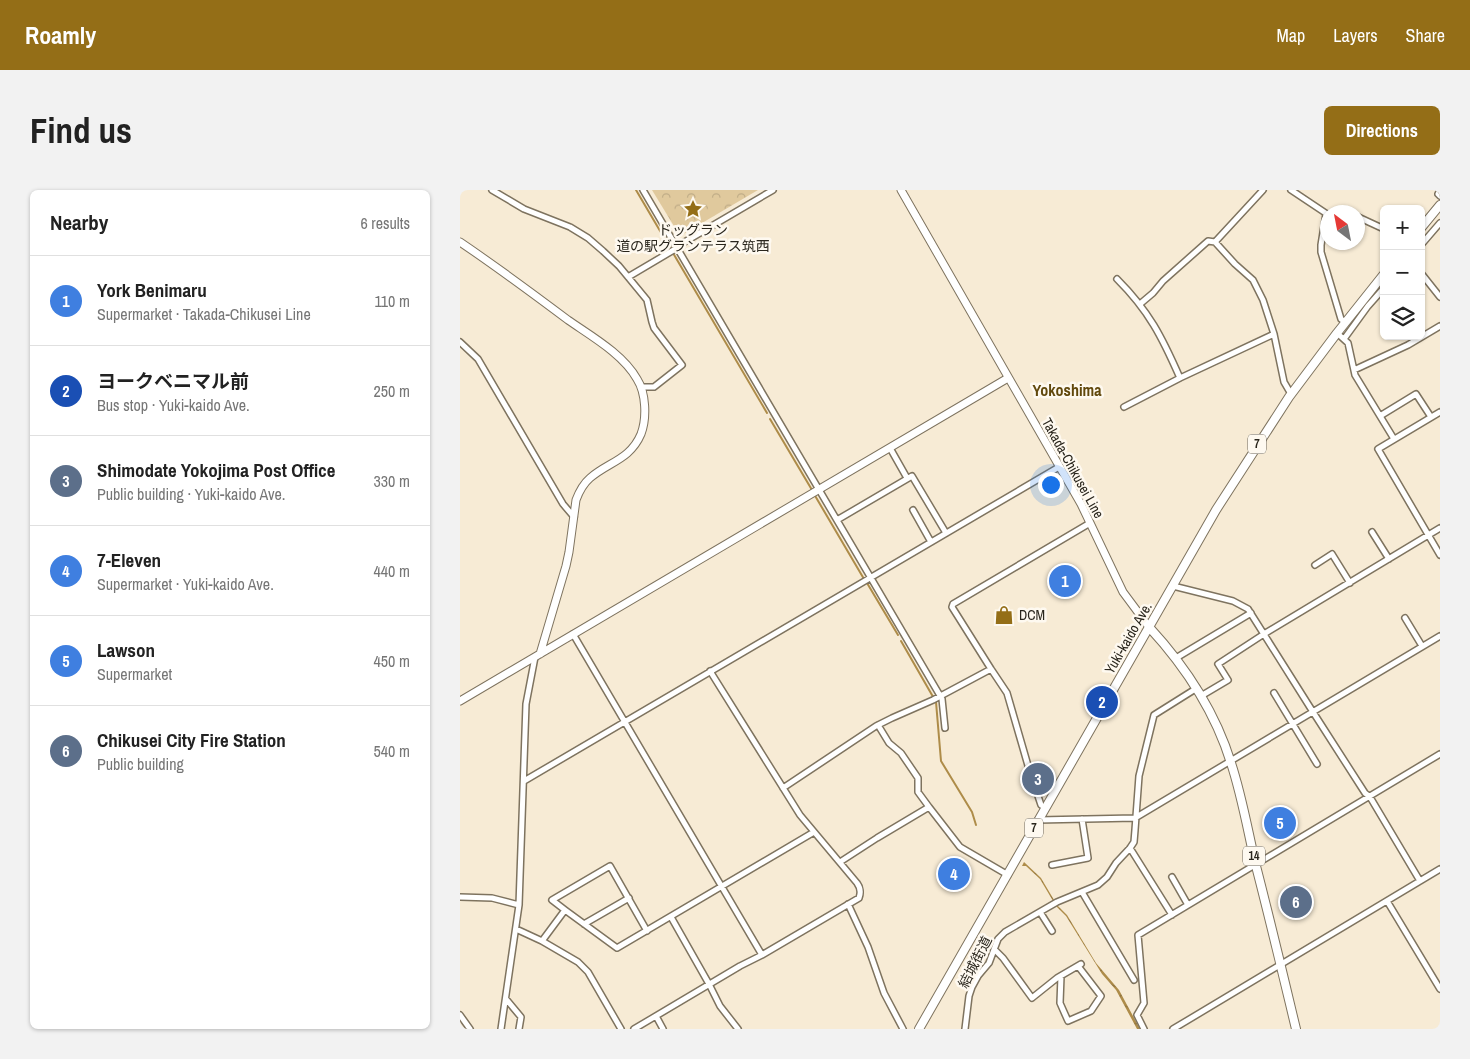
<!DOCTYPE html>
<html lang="en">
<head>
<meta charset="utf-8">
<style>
  body { margin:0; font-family:"Archivo Narrow","Noto Sans JP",sans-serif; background:#f2f2f2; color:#222 }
  .controls { position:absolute; right:15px; top:15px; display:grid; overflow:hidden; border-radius:8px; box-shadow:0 1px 4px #0004 }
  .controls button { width:45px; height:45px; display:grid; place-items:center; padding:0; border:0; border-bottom:1px solid #e0e0e0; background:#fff; color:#222; font:25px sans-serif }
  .compass { position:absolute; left:860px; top:15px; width:45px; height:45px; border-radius:50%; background:#fff; box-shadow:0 1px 4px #0004; rotate:328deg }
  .you { position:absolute; left:590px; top:294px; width:18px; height:18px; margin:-12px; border:4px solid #fff; border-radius:50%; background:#1a73e8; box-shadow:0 0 0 8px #1a73e833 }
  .badge { display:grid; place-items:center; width:32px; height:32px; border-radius:50%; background:#946e17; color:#fff; font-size:16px; font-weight:700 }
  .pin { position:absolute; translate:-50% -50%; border:2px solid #fff; box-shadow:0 1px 5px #0006 }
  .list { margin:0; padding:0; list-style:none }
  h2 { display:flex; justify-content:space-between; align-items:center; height:65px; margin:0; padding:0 20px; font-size:21px }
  h2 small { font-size:16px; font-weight:400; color:#767676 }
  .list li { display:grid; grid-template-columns:32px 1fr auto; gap:15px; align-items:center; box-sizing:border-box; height:90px; padding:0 20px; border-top:1px solid #e0e0e0 }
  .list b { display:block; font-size:19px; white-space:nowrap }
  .list p { margin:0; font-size:16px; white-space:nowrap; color:#767676 }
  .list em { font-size:16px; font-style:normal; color:#767676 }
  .icon { flex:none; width:28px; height:28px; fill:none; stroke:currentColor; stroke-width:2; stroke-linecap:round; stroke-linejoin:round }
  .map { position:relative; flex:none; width:980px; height:839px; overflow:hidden; border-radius:8px }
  header { display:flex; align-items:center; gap:30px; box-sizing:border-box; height:70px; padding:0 25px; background:#946e17; color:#fff }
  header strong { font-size:24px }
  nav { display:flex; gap:28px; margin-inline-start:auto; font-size:18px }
  .intro { display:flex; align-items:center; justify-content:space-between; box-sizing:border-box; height:120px; padding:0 30px }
  h1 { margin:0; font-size:35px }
  .button { padding:12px 22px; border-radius:8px; background:#946e17; color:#fff; font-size:18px; font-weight:700 }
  main { display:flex; gap:30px; padding:0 30px }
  aside { flex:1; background:#fff; border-radius:8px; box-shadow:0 1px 4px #0004 }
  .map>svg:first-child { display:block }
</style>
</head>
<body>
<header>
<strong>Roamly</strong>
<nav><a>Map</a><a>Layers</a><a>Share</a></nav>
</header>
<div class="intro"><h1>Find us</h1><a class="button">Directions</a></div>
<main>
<aside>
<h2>Nearby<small>6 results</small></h2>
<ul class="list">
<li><span class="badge" style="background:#3f7fe0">1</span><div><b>York Benimaru</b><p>Supermarket · Takada-Chikusei Line</p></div><em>110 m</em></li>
<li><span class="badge" style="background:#1a4fb4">2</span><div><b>ヨークベニマル前</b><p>Bus stop · Yuki-kaido Ave.</p></div><em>250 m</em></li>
<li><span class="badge" style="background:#5c6f8a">3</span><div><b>Shimodate Yokojima Post Office</b><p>Public building · Yuki-kaido Ave.</p></div><em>330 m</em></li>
<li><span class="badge" style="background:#3f7fe0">4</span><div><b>7-Eleven</b><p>Supermarket · Yuki-kaido Ave.</p></div><em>440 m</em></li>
<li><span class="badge" style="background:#3f7fe0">5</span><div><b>Lawson</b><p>Supermarket</p></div><em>450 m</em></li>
<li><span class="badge" style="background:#5c6f8a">6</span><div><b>Chikusei City Fire Station</b><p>Public building</p></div><em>540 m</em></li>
</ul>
</aside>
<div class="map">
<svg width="980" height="839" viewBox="0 0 980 839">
  <defs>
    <pattern id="park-crowns" width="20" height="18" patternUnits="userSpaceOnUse" patternTransform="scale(1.25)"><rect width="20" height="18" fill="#e0c99d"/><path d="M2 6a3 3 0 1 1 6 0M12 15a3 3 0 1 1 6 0" fill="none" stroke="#c0ac87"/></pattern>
    <pattern id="water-waves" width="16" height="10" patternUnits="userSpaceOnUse" patternTransform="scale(1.25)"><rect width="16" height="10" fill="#ae8c49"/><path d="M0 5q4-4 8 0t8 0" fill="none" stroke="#8e723c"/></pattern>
  </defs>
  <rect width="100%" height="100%" fill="#f7ebd5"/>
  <path fill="url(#park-crowns)" d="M192,0H298L220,46Z"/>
  <path fill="url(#water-waves)" d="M564,672L581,688L597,715L607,725L636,773L659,800L680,839H677L656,800L642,784L606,726L596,716L580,689L566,676H562Z"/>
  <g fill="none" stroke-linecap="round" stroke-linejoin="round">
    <path stroke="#ae8c49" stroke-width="2" d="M176,0L307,223
      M310,229L352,300
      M354,304L404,389
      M407,393L438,445
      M441,451L476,512L481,571L512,622L516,635"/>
    <g stroke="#7e735f" stroke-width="8">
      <path id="street" d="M32,0L64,19L110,37L128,48L143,61L159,76L187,110L192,132L194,138L222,175L194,197H181
        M183,0L482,509L485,538
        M831,0L867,24
        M980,0L978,4L980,6
        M866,24L861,55V62L881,129L885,132
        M898,27L924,39
        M755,52L803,0
        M961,55L980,33
        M216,57L313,0
        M961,83L980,107
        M168,87L217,58
        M657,89C689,121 702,147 720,188
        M680,114L693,103L703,91L748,51L755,52L775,74L793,90L803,110L814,144L824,192L831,204
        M877,143L888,153L895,185L934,249
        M884,149L908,116L924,98
        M0,152L18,169L103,314L114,327
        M894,180L948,155L980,136
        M664,217L720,188L814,144
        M980,222L918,259L980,365
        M920,226L956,204L971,227
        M430,258L447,288
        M453,320L471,352
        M377,330L452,286L486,343
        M912,342L929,369
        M855,375L872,364L890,393
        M713,396L773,411L788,419L853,522L905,603L910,607L960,691
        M945,428L962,456
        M113,444L302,765
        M716,468L791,423
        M531,479L492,417L493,414L630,333
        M814,503L857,574
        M741,506L768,490L758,474L804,444L980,338
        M418,535L429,553L441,563L458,588V602L469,617
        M64,591L599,277
        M323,598L416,536L432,528L473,510L531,479L547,503L569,579L581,615L585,617
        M578,630L675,628L980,446
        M670,658L712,725
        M380,672L417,648L469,617L500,657L548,685
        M592,675L628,668L622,629
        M712,687L728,715
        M622,702L674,790
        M0,707L32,708L59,715
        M927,711L980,799
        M388,714L408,757L424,803L443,839
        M105,720L92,710L150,676L187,741
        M580,722L592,741
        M211,727L249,794L260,816L278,839
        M124,734L169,708
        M56,739L82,751L118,772L128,782L161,839
        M82,751L105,720L157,758L354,642
        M535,760L543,768L572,808L597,788L621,774
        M601,786L600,813L608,831L631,821L641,806L618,776
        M46,809L61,827L59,839
        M0,825L10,839
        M196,826L203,839
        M41,839L59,715L66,514L75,467
        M174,839L280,776L302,765L399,708C401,703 400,697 397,693L340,625L250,481
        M505,839L509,806L512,797L518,786L529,773L538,749L545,742L597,712L638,695L647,687L656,673L670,658L674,652L675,640L679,586L694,525L737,498
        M684,839L677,825L684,813L678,745L980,564
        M713,839L980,679"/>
    </g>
    <g stroke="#7e735f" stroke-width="9">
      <path id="secondary" d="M441,0L621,314L663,402L689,437
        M0,52C37,77 72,103 108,130C131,146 163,164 177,189C186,203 187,228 181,244C170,270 148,272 130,288C123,294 119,302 116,310L109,362L106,376L80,464
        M0,511L548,188"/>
    </g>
    <g stroke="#7e735f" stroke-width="10">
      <path id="primary" d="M961,38L980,15
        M689,437C725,476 755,521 771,573C782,606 788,642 796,676C810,730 823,785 836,839
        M459,839L756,320L829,207L877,143L924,84"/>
    </g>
    <use href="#street" stroke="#fff" stroke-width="5"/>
    <use href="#secondary" stroke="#fff" stroke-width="7"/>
    <use href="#primary" stroke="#fff" stroke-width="8"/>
  </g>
  <defs>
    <g id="sight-bare" transform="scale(1.5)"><path d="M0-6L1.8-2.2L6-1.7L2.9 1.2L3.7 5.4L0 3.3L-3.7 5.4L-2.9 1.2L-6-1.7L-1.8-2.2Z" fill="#946e17" stroke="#fef9f0" stroke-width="2.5" paint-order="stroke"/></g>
    <g id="shop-bare" transform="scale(1.5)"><path d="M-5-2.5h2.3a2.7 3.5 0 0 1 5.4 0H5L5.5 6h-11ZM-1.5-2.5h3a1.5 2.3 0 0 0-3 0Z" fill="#946e17" stroke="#fef9f0" stroke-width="2.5" paint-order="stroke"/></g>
  </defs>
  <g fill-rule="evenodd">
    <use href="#sight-bare" x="233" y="19"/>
    <use href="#shop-bare" x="544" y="425"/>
  </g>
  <g text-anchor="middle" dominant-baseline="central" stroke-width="5" stroke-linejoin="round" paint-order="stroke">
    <g fill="#fef9f0" stroke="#6a655c" stroke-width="1">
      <rect x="788" y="244.5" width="18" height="19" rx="4"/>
      <rect x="565" y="628.5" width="18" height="19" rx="4"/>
      <rect x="783" y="656.5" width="22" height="19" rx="4"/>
    </g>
    <g font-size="12" font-weight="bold" fill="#2a261d">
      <text x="797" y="254">7</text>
      <text x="574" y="638">7</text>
      <text x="794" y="666">14</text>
    </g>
    <g font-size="14" fill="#2a261d" stroke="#fef9f0">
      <text x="233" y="40">ドッグラン<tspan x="233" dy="16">道の駅グランテラス筑西</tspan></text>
      <text x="559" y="425" text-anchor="start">DCM</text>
    </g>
    <g font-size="14" fill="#2a261d" stroke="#fef9f0">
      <text transform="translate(613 278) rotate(61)">Takada-Chikusei Line</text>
      <text transform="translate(668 448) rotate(-60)">Yuki-kaido Ave.</text>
      <text transform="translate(515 772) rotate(-63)">結城街道</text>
    </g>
    <g font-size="16" font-weight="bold" fill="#61480c" stroke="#fef9f0">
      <text x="607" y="200">Yokoshima</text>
    </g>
  </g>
</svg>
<div class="controls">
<button>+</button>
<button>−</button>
<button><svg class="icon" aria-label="layers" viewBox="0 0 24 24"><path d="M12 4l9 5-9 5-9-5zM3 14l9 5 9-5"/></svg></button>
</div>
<svg class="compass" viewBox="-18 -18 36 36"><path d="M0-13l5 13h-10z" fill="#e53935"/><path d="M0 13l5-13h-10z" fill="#767676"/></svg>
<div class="you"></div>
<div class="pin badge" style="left:605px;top:391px;background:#3f7fe0">1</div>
<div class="pin badge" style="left:642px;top:512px;background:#1a4fb4">2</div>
<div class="pin badge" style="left:578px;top:589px;background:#5c6f8a">3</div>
<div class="pin badge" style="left:494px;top:684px;background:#3f7fe0">4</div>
<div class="pin badge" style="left:820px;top:633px;background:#3f7fe0">5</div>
<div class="pin badge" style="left:836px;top:712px;background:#5c6f8a">6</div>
</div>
</main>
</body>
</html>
